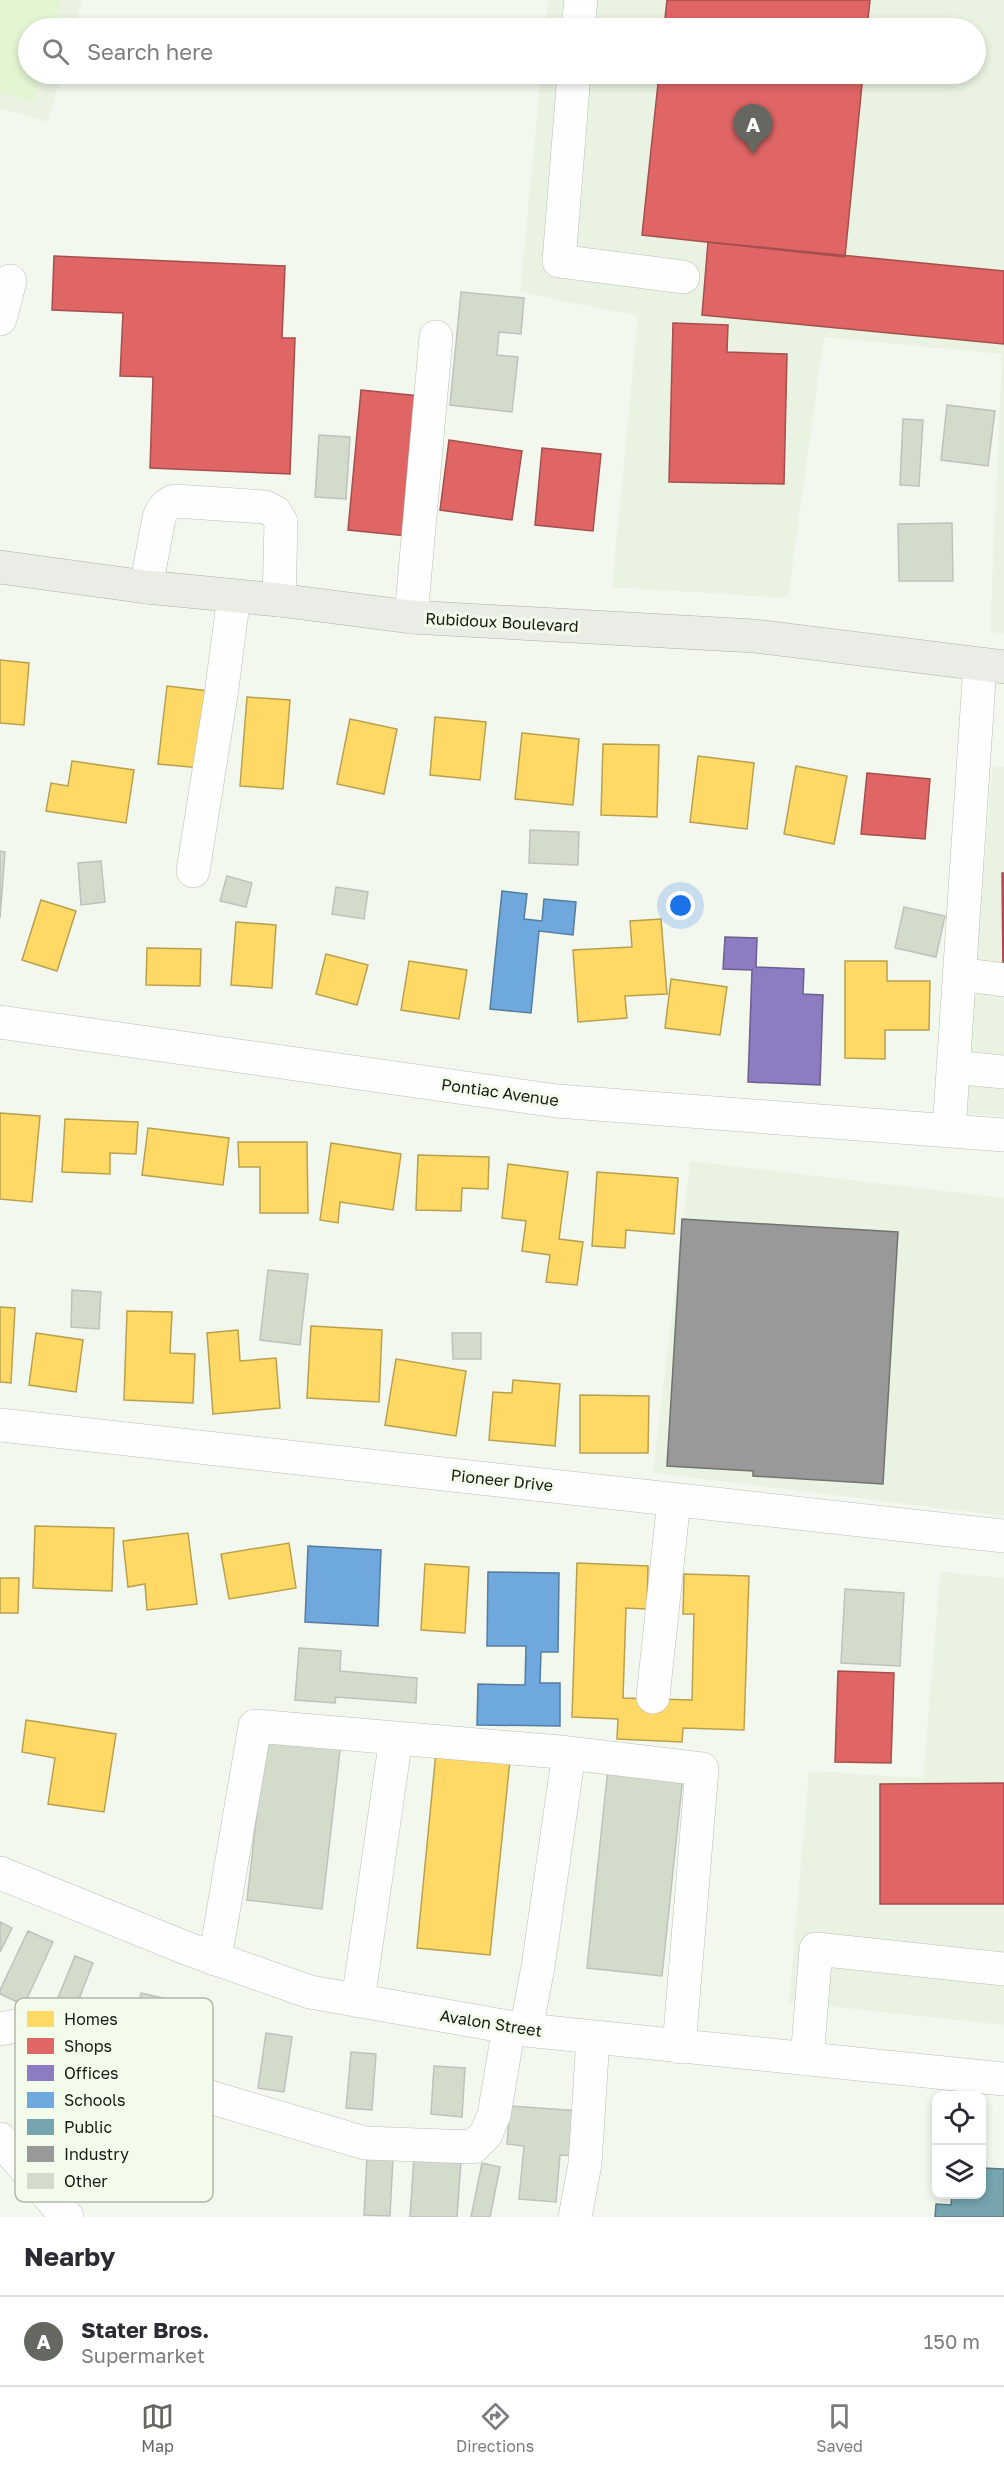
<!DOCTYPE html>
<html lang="en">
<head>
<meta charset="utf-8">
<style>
  body { margin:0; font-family:"Golos Text",sans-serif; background:#f7f7f7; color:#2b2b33 }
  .controls { position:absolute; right:18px; bottom:18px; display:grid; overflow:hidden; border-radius:12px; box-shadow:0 3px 9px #0003 }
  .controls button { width:54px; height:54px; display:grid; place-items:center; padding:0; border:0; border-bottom:2px solid #e1e1e2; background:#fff; color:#2b2b33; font:30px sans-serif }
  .you { position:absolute; left:681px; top:906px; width:21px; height:21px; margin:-15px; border:4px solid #fff; border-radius:50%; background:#1a73e8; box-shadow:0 0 0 9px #1a73e833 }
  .badge { display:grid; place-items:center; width:39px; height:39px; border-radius:50%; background:#646861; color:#fff; font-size:20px; font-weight:700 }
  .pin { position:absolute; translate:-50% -50px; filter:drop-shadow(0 2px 3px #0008) }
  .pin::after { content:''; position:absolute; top:32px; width:21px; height:18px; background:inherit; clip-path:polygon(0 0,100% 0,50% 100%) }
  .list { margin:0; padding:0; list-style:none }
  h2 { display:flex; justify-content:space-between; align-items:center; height:78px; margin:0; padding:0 24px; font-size:26px }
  h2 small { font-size:20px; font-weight:400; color:#7c7c81 }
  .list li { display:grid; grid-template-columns:39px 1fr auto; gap:18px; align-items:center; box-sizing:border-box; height:90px; padding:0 24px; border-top:2px solid #e1e1e2 }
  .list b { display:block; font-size:22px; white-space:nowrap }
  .list p { margin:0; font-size:20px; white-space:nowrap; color:#7c7c81 }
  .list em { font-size:20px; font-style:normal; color:#7c7c81 }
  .icon { flex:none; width:33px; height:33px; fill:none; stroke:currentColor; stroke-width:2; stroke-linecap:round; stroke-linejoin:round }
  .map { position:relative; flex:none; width:1004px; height:2217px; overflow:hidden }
  .search { position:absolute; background:#fff; box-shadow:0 3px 9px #0003; left:18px; right:18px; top:18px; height:66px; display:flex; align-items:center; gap:15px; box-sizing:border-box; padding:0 21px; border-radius:33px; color:#7c7c81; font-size:22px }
  .sheet { height:168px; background:#fff }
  nav { display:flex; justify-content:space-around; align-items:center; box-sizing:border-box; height:84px; border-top:2px solid #e1e1e2; background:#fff; font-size:16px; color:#7c7c81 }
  nav a { display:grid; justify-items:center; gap:3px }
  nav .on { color:#646861 }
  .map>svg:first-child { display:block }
</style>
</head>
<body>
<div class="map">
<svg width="1004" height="2217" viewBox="0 0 1004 2217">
  <rect width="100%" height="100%" fill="#f3f8ef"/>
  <path fill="#eaf3e1" d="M0,0H82L74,28H28V74H61L48,122L0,108Z
    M548,0H1004V634L990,632L1002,354L824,337L788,598L612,587L638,316L520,292L541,74H976V28H545Z
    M993,766L1004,767V1117L961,1113Z
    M690,1161L1004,1198V1516L653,1473Z
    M940,1572L1004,1578V2025L789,2002L809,1771L923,1778Z"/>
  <path fill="#e4f5d4" d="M0,0H61L53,28H28V74H41L33,102L0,93Z"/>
  <path fill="#ffd966" stroke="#b9a04d" stroke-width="1.5" d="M0,660L29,663L24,725L0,723Z
    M167,686L209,691L201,768L158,764Z
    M247,697L290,700L283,789L240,786Z
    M435,717L486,722L480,780L430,775Z
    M350,719L397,729L384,794L337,784Z
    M522,733L579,739L573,805L515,799Z
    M603,744L659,745L657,817L601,815Z
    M698,756L754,763L747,829L690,822Z
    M72,761L134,770L126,823L46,811L51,783L68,786Z
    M796,766L847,776L834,844L784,834Z
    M41,900L76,911L57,971L22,960Z
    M661,919L667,994L625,996L627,1018L578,1022L573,950L632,947L630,921Z
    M236,922L276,925L272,988L231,985Z
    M147,948L201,949L200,986L146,985Z
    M326,954L368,965L357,1005L316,994Z
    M409,961L467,970L459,1019L401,1010Z
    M845,961H887V981H930L929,1030H885V1059L845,1058Z
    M671,979L727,987L720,1035L665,1028Z
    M0,1113L40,1116L32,1202L0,1199Z
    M65,1119L138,1122L136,1154L110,1153V1174L62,1172Z
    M148,1128L229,1138L223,1185L142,1175Z
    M238,1142H307L308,1213H260V1167H239Z
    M331,1143L401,1154L393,1210L340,1202L338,1223L320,1220Z
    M418,1155L489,1157L488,1189L462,1188L461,1211L416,1210Z
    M508,1164L568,1172L559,1239L583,1242L577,1285L546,1282L550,1255L522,1251L526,1221L502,1218Z
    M597,1172L678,1178L674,1234L626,1230L625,1248L592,1246Z
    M0,1307L15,1308L11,1383L0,1382Z
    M127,1311L172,1312L170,1353L195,1354L193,1403L124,1400Z
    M311,1326L382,1330L379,1402L307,1398Z
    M238,1330L240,1361L276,1358L280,1408L213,1414L207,1333Z
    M36,1333L83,1340L76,1392L29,1385Z
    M396,1359L466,1371L456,1436L385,1425Z
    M513,1380L560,1384L555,1446L489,1440L493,1392L512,1393Z
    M580,1395L649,1396L648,1453H580Z
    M35,1526L114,1528L112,1591L33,1588Z
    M188,1533L197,1604L147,1610L145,1584L128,1587L123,1541Z
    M289,1543L296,1588L229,1599L221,1554Z
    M577,1563L648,1566L647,1609L626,1608L623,1698L692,1700L694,1614H683L684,1574L749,1576L744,1730L683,1728L682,1742L617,1739L618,1719L572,1717Z
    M425,1564L469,1567L465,1633L421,1630Z
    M0,1578H19L18,1613H0Z
    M26,1720L116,1734L104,1812L48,1804L55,1758L22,1752Z
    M436,1752L510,1760L490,1955L417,1948Z"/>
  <path fill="#e06666" stroke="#a44f4d" stroke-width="1.5" d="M667,0H870L867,28H664Z
    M659,74H863L845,257L642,235Z
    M708,242L1004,271V344L702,315Z
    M54,256L285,266L282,338H295L290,474L150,468L153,377L120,376L123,313L52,310Z
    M673,323L728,325L727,352L787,354L784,484L669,482Z
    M361,390L420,396L407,536L348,530Z
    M449,440L522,451L512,520L440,510Z
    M542,448L601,454L593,531L535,525Z
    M867,773L930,779L925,839L861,834Z
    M1002,873H1004V972H1003Z
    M838,1671L894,1673L891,1763L835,1762Z
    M1004,1783V1904H880V1784Z"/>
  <path fill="#8e7cc3" stroke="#6a5f8e" stroke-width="1.5" d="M725,937L757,938L756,967L804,969L803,994L823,995L820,1085L748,1082L752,970L723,969Z"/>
  <path fill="#6fa8dc" stroke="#557da0" stroke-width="1.5" d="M502,891L527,894L524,919L542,921L544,899L576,902L573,935L539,931L531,1013L490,1009Z
    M308,1546L381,1550L378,1626L305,1622Z
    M488,1572L559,1573L558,1652H541L540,1683H560V1726L477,1725L478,1684L525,1685L526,1646H487Z"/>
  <path fill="#76a5af" stroke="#5a7b80" stroke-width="1.5" d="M982,2168L1004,2169V2217H935L936,2204L951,2205L952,2194H982Z"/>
  <path fill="#999" stroke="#727371" stroke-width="1.5" d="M682,1219L898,1232L883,1484L753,1476V1471L667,1466Z"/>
  <path fill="#d3dccb" stroke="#bec2bb" stroke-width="1.5" d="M461,292L524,298L521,334L499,332L497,355L518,357L512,412L450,405Z
    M947,405L995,411L988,466L941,460Z
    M903,419L923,420L919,486L900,485Z
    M319,435L350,437L346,499L315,497Z
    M952,523L953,581H899L898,524Z
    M530,830L579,832L578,865L529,863Z
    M0,851L5,852L0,918Z
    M101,861L105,902L81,905L78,863Z
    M227,876L252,883L246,907L220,901Z
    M336,887L368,892L364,919L332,914Z
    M904,907L945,916L936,957L895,948Z
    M268,1270L308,1274L300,1345L260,1340Z
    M72,1290L101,1292L99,1329L71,1327Z
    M452,1333H481V1359H453Z
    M845,1589L904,1593L900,1666L841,1663Z
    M299,1648L341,1651L340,1671L417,1678L416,1703L336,1697L335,1703L295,1700Z
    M266,1733L341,1742L322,1909L247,1900Z
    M608,1768L683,1776L662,1976L587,1968Z
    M0,1922L12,1928L0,1952Z
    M28,1931L53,1942L24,2005L0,1994V1990Z
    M75,1956L93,1963L72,2017L53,2010Z
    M141,1993L167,1999L157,2049L130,2043Z
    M266,2033L292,2037L284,2092L258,2088Z
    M351,2052L376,2054L372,2110L346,2108Z
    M434,2066L465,2068L462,2117L431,2114Z
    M510,2106L581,2111L577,2156L560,2155L556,2202L519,2199L524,2146L507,2144Z
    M367,2156L393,2157L390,2216L364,2215Z
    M414,2158L461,2161L457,2217H410Z
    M482,2163L500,2167L490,2217H471Z"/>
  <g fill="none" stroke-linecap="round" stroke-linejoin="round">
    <g stroke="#babeb7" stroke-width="34">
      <path id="minor" d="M578,28L581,0
        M574,74L559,261L683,277
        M0,319L10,281
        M146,587L159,518C162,509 166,505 174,501L265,507L275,512L281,522L279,600
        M411,617L436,337
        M193,871L221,695L234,596
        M959,974L1004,980
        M0,1022L557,1101L1004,1135
        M953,1067L1004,1072
        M949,1131L980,665
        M0,1425L1004,1536
        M653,1697L674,1500
        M0,1873L191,1950L310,1992L526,2030L1004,2079
        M215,1959L255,1726L560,1752L702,1769L679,2047
        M358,2001L396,1738
        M0,2029L27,2024L213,2098L365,2143L473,2147L486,2134L494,2115L509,2027
        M526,2030L538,1967L569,1753
        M807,2059L816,1949L1004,1969
        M0,2139L67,2217
        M575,2217L585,2164L593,2038"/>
    </g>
    <g stroke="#aab1a3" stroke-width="34">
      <path id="major" d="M0,567L146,587L279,600L411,617L754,636L1004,667"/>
    </g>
    <use href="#minor" stroke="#fdfefd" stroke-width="33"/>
    <use href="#major" stroke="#eaece6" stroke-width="33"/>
  </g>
  <g text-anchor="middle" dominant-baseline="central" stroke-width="6" stroke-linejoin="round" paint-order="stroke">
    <g font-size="16" fill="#171a14" stroke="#f3fceb">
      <text transform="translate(502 622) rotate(3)">Rubidoux Boulevard</text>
      <text transform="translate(500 1092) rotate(8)">Pontiac Avenue</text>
      <text transform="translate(502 1480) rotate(6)">Pioneer Drive</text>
      <text transform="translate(491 2023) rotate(9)">Avalon Street</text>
    </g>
  </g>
  <rect x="15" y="1998" width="198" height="204" rx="9" fill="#f3fceb" stroke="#b1b8aa" stroke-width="1.5"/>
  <rect x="27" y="2011" width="27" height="16" fill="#ffd966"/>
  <rect x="27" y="2038" width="27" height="16" fill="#e06666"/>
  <rect x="27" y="2065" width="27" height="16" fill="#8e7cc3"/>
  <rect x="27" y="2092" width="27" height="16" fill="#6fa8dc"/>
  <rect x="27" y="2119" width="27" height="16" fill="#76a5af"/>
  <rect x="27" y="2146" width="27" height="16" fill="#999"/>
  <rect x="27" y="2173" width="27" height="16" fill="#d3dccb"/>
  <g font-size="16" fill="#171a14">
    <text x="64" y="2025">Homes</text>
    <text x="64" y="2052">Shops</text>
    <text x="64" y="2079">Offices</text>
    <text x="64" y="2106">Schools</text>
    <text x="64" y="2133">Public</text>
    <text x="64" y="2160">Industry</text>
    <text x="64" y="2187">Other</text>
  </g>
</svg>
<div class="controls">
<button><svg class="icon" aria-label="locate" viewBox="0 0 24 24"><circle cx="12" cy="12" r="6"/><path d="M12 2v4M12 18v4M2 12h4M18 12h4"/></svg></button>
<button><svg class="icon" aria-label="layers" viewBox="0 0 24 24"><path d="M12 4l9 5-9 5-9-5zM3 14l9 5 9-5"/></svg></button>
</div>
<div class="you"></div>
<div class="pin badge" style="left:753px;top:154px">A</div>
<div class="search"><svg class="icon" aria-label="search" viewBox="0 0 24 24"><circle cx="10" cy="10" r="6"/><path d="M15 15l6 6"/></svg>Search here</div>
</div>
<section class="sheet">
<h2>Nearby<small></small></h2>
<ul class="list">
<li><span class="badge">A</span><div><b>Stater Bros.</b><p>Supermarket</p></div><em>150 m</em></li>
</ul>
</section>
<nav>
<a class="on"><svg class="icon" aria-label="map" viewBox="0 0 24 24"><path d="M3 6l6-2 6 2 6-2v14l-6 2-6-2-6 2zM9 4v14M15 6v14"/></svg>Map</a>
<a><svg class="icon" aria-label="directions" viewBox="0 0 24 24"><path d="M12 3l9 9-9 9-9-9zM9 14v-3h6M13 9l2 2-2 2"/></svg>Directions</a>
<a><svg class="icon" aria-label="saved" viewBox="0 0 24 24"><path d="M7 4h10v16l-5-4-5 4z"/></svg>Saved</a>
</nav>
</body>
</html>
